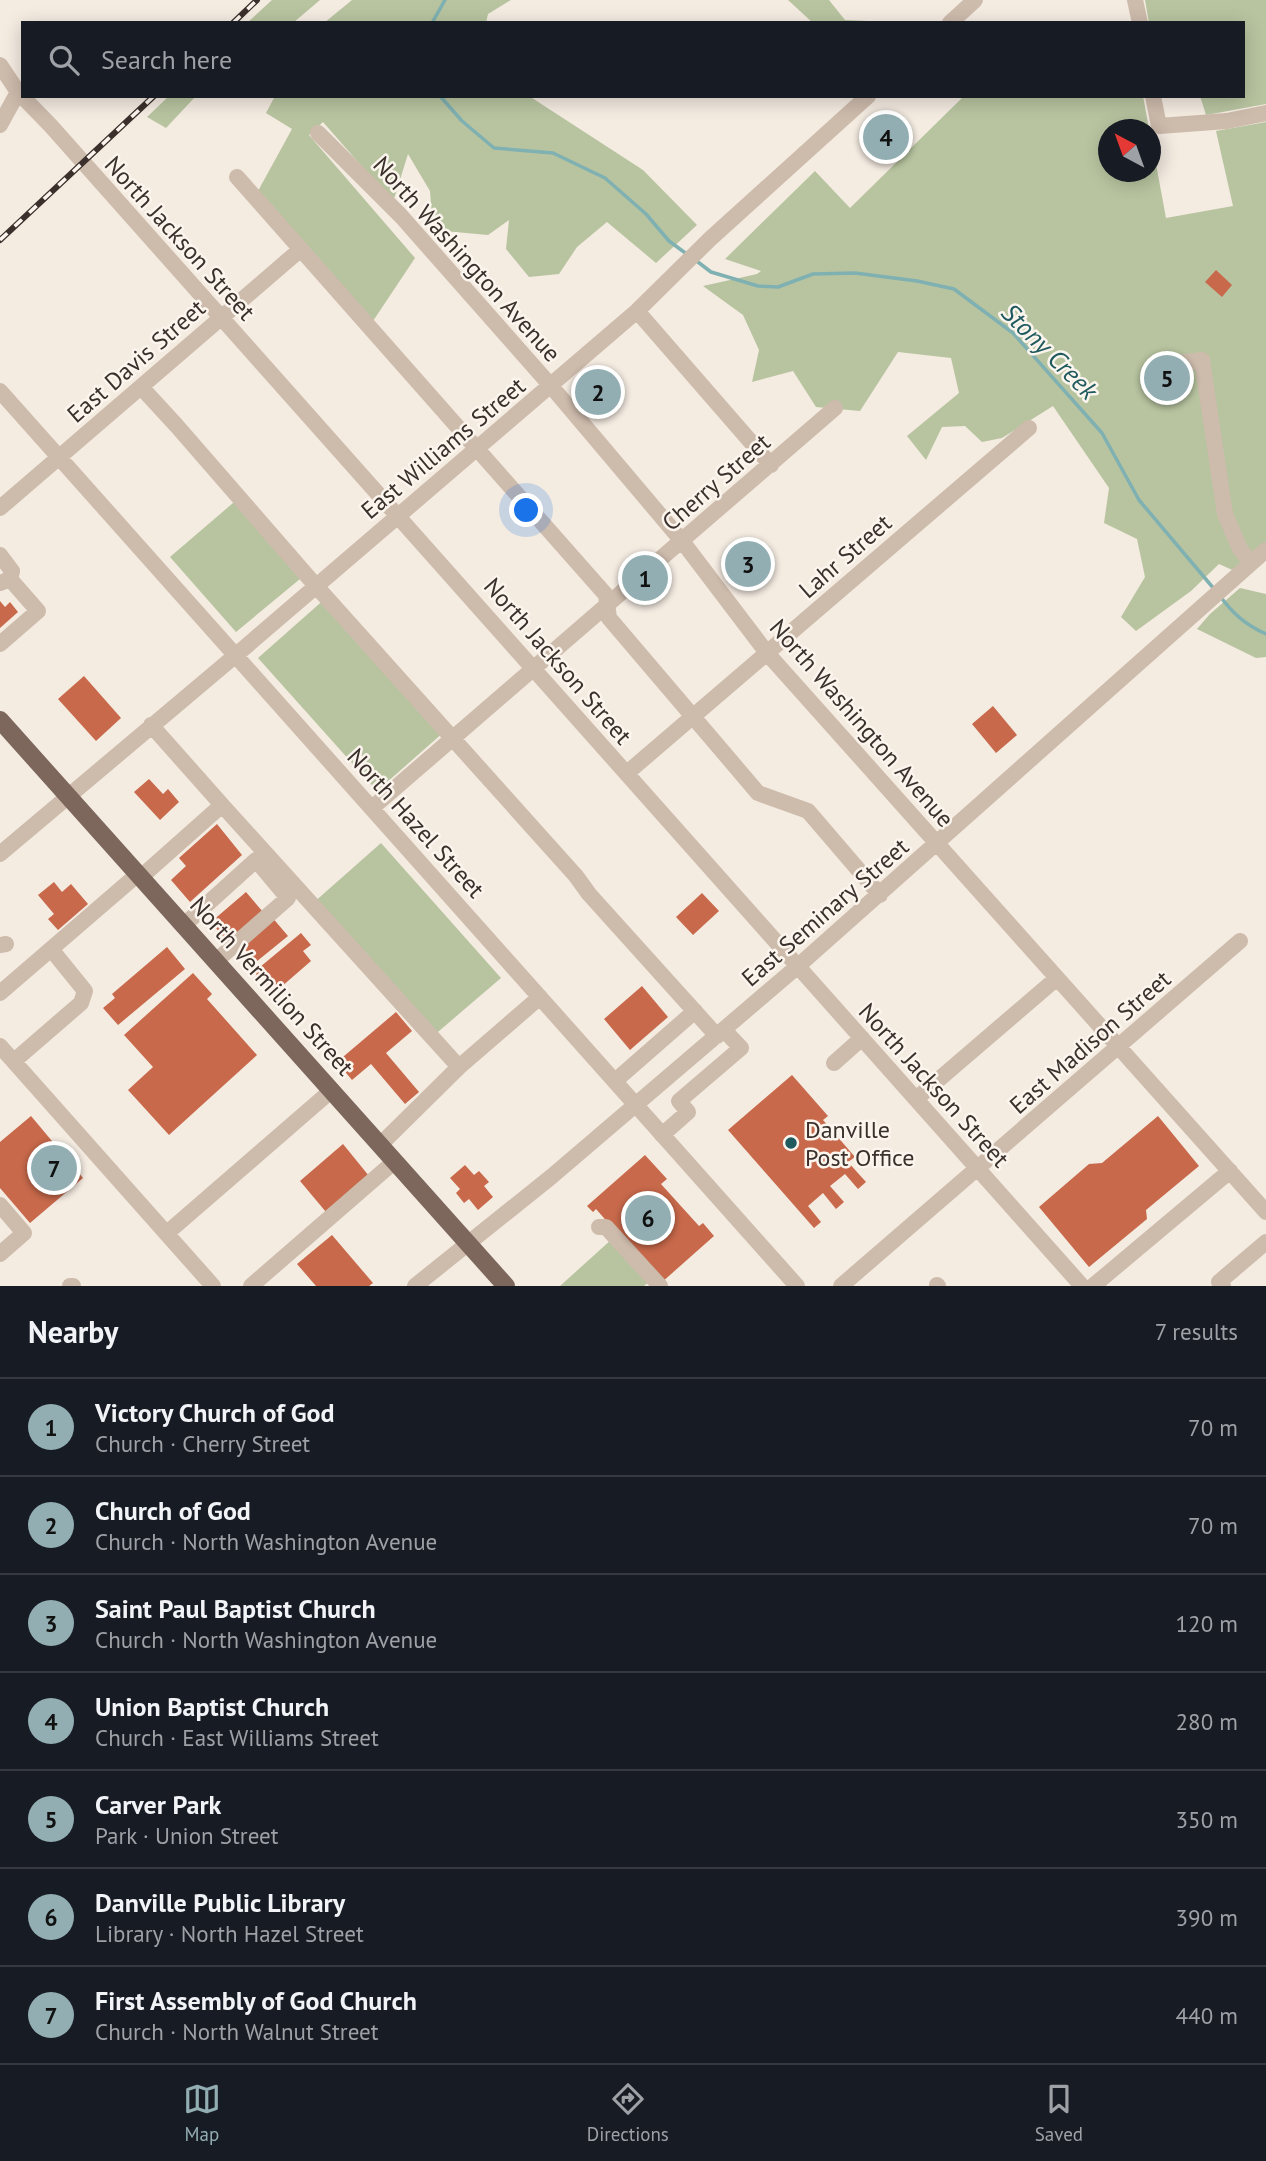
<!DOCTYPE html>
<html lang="en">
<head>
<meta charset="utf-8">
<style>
  body { margin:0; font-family:"PT Sans",sans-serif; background:#20242c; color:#f1f3f6 }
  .compass { position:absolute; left:1098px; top:119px; width:63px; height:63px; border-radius:50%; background:#171b24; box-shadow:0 4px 18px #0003; rotate:319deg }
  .you { position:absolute; left:527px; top:511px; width:24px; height:24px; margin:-18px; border:5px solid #fff; border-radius:50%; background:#1a73e8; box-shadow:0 0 0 10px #1a73e833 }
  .badge { display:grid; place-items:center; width:46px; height:46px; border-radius:50%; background:#92aeb2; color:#111; font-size:23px; font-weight:700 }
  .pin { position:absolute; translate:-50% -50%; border:4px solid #fff; box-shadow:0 2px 7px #0006 }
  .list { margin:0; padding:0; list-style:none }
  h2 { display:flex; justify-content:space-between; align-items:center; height:91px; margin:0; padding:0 28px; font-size:30px }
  h2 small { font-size:23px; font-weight:400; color:#9ea1a6 }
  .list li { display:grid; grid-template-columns:46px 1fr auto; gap:21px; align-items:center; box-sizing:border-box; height:98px; padding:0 28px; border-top:2px solid #363941 }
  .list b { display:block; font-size:26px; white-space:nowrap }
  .list p { margin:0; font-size:23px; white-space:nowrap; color:#9ea1a6 }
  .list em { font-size:23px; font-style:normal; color:#9ea1a6 }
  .icon { flex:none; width:38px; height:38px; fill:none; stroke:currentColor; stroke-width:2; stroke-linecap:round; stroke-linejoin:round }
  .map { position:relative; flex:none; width:1266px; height:1286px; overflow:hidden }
  .search { position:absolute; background:#171b24; box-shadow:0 4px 18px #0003; left:21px; right:21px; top:21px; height:77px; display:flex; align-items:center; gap:18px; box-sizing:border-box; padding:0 24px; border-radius:0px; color:#9ea1a6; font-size:26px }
  .sheet { height:777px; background:#171b24 }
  nav { display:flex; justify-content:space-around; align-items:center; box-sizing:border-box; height:98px; border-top:2px solid #363941; background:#171b24; font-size:19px; color:#9ea1a6 }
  nav a { display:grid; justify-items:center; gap:4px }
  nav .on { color:#92aeb2 }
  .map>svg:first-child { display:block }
</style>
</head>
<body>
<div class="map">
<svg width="1266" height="1286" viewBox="0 0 1266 1286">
  <rect width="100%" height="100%" fill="#f4ebe1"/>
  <path fill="#b8c4a0" d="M272,0H320L293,23H247Z
    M352,0H511L488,14L486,23H324Z
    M788,0H829L845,20L893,22L813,23Z
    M1145,0H1266V104L1206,115L1200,96H1243V23H1149Z
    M169,96H196L166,128L147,117Z
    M275,96H529L643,170L697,225L656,263L607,222L577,247L559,274L529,277L506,249L509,220L488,235L433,230L430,191L408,154L393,202L323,122L309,135L415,258L369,327L258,191L292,129L266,113Z
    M964,96H1143L1149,129L1108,130V172H1150L1151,137L1166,218L1233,206L1216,131L1266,122V550L1239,573L1219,564L1191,591L1136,631L1121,617L1145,577L1137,539L1104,523L1109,488L1053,406L1002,438L982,442L965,426L942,427L926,460L907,436L959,393L951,358L898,352L860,411L816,407L793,371L752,382L759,350L743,315L703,286L757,274L761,271L725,259L815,171L850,208Z
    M240,497L306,574L236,632L170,557Z
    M1240,588L1266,594V657L1256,658L1197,629L1210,614Z
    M327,597L445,731L377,791L258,658Z
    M381,843L501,978L432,1037L312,904Z
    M612,1239L650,1281L644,1286H560Z"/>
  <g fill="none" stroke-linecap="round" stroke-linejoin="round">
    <path stroke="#7fb0b2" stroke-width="3.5" d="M432,23L445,0
      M440,96L462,121L494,148L553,153L605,178L646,214L669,241L688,255
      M694,259L711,272L758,286L778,287L813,274L855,273L917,281L954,289L1013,333L1102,433L1139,500L1215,590
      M1220,596C1233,614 1246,625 1266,634"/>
  </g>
  <path fill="#c8694b" d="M1216,270L1232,285L1222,297L1205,282Z
    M0,601L5,607L10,602L18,612L0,628Z
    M84,676L121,718L96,741L58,699Z
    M993,706L1017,735L996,753L972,724Z
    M149,779L163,794L168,789L179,802L160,820L134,792Z
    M217,824L242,855L190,902L171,880L186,866L179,858Z
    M54,882L62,892L71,884L88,904L58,930L48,919L54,914L38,895Z
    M246,892L263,912L228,943L211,922Z
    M702,893L719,911L693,935L676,917Z
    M271,916L288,936L256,962L239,943Z
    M301,933L311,945L303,951L311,961L273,994L254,972Z
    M167,947L185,969L118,1025L103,1008L115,998L112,994Z
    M193,973L212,994L207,999L257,1055L169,1135L128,1090L153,1067L124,1035Z
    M642,986L668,1017L630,1050L604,1019Z
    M396,1012L412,1031L386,1053L419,1092L405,1104L371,1064L352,1080L337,1062Z
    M792,1075L828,1116L823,1120L855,1157L848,1162L866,1182L858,1189L845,1174L830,1186L844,1202L836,1209L823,1193L808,1206L821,1222L814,1228L728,1130Z
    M31,1116L83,1178L30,1223L0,1188V1142Z
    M1158,1116L1199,1166L1146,1210L1147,1219L1089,1267L1039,1207L1089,1164L1102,1163Z
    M343,1144L369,1176L326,1212L300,1181Z
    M645,1155L667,1179L661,1184L699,1226L703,1223L714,1236L661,1283L596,1209L593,1212L587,1206Z
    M465,1165L474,1175L479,1171L489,1182L484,1186L493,1197L478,1210L469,1199L464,1203L456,1193L460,1189L450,1178Z
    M332,1235L373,1283L369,1286H316L297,1264Z"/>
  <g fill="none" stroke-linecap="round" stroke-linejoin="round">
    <path stroke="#cdbbac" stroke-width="16" d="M1135,0L1140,23
      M950,23L975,0
      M0,65L18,92L51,126L1082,1286
      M1153,96L1159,126L1227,121L1266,113
      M0,125L18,92
      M318,133L401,216L551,386L682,541L767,653L1266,1212
      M237,177L606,595L609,618L758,793L808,811L880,895
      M637,311L771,465
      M1164,365L1202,360L1225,514L1240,549L1251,563
      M141,387L176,425L316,586L576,876L589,894L717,1036
      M0,391L797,1286
      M0,508L301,249
      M0,555L12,571L10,579
      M0,583L10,579L38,611L0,644
      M627,773L1029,428
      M222,805L459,1067
      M372,808L835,408
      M0,854L236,655L637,311L710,239L868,96
      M141,877L222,805L151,725
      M184,925L256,860L288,898L216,961
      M0,945L6,944
      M0,993L138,874
      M0,1046L213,1286
      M14,1061L81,1003L85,991L51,949
      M834,1063L862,1038
      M615,1081L695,1011
      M916,1099L1057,978
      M662,1135L688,1112L679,1101L741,1048L724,1030
      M381,1144L459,1067L540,997
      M0,1205L24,1233L0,1254
      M599,1227H606L660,1286
      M167,1233L332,1090
      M937,1285L938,1286
      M70,1286H73
      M251,1286L395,1161
      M415,1286L551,1177L798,966L1266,550
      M841,1286L1240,941
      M1093,1286L1230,1171
      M1223,1286L1219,1282L1266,1242"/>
    <path stroke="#7d675c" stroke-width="18" d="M0,720L506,1286"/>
    <g stroke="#3b302b" stroke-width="6">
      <path id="rail" d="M233,23L257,0
        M0,240L154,96"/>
    </g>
    <use href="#rail" stroke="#fbf5ee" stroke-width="3.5" stroke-dasharray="10" stroke-linecap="butt"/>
  </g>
  <circle fill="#1f5a5e" stroke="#fbf5ee" stroke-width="2.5" cx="791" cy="1143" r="7"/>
  <g text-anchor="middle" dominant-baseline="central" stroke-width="5" stroke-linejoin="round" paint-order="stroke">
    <g font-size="24" fill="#3b302b" stroke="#fbf5ee">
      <text transform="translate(180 238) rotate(48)">North Jackson Street</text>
      <text transform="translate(467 259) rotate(48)">North Washington Avenue</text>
      <text transform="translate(136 361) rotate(-41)">East Davis Street</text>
      <text transform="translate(443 448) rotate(-40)">East Williams Street</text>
      <text transform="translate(716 482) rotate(-41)">Cherry Street</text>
      <text transform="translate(845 556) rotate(-41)">Lahr Street</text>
      <text transform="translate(558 661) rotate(49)">North Jackson Street</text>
      <text transform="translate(862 723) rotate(49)">North Washington Avenue</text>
      <text transform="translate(416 823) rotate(48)">North Hazel Street</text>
      <text transform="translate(825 912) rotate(-41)">East Seminary Street</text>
      <text transform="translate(272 986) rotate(48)">North Vermilion Street</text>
      <text transform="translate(1090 1042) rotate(-41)">East Madison Street</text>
      <text transform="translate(934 1085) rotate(48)">North Jackson Street</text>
    </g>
    <g font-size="24" fill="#3b302b" stroke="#fbf5ee" text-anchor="start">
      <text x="805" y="1129">Danville<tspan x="805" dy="28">Post Office</tspan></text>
    </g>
    <g font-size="26" font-style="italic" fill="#1f5a5e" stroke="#fbf5ee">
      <text transform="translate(1050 351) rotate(45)">Stony Creek</text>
    </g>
  </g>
</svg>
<svg class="compass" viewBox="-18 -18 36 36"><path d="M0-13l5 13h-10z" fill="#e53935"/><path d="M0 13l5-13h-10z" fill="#9ea1a6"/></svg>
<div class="you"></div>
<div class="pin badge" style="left:645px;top:578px">1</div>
<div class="pin badge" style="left:598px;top:392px">2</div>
<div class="pin badge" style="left:748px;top:564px">3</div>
<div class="pin badge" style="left:886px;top:137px">4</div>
<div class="pin badge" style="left:1167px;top:378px">5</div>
<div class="pin badge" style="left:648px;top:1218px">6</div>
<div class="pin badge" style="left:54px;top:1168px">7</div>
<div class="search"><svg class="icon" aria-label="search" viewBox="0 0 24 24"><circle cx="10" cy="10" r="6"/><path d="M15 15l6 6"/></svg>Search here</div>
</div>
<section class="sheet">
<h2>Nearby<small>7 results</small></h2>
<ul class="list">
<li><span class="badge">1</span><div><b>Victory Church of God</b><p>Church · Cherry Street</p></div><em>70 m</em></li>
<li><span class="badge">2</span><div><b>Church of God</b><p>Church · North Washington Avenue</p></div><em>70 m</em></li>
<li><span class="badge">3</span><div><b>Saint Paul Baptist Church</b><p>Church · North Washington Avenue</p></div><em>120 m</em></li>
<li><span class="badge">4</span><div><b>Union Baptist Church</b><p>Church · East Williams Street</p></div><em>280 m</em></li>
<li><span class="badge">5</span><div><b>Carver Park</b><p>Park · Union Street</p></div><em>350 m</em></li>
<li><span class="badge">6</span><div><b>Danville Public Library</b><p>Library · North Hazel Street</p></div><em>390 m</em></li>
<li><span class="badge">7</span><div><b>First Assembly of God Church</b><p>Church · North Walnut Street</p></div><em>440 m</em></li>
</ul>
</section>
<nav>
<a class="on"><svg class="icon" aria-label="map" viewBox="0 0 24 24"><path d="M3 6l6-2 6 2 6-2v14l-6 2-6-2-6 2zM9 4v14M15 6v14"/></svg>Map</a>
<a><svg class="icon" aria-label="directions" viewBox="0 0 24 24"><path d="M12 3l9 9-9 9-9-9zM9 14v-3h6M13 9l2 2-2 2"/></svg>Directions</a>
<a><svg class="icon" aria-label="saved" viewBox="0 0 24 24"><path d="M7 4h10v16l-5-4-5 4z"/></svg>Saved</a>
</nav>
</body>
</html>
